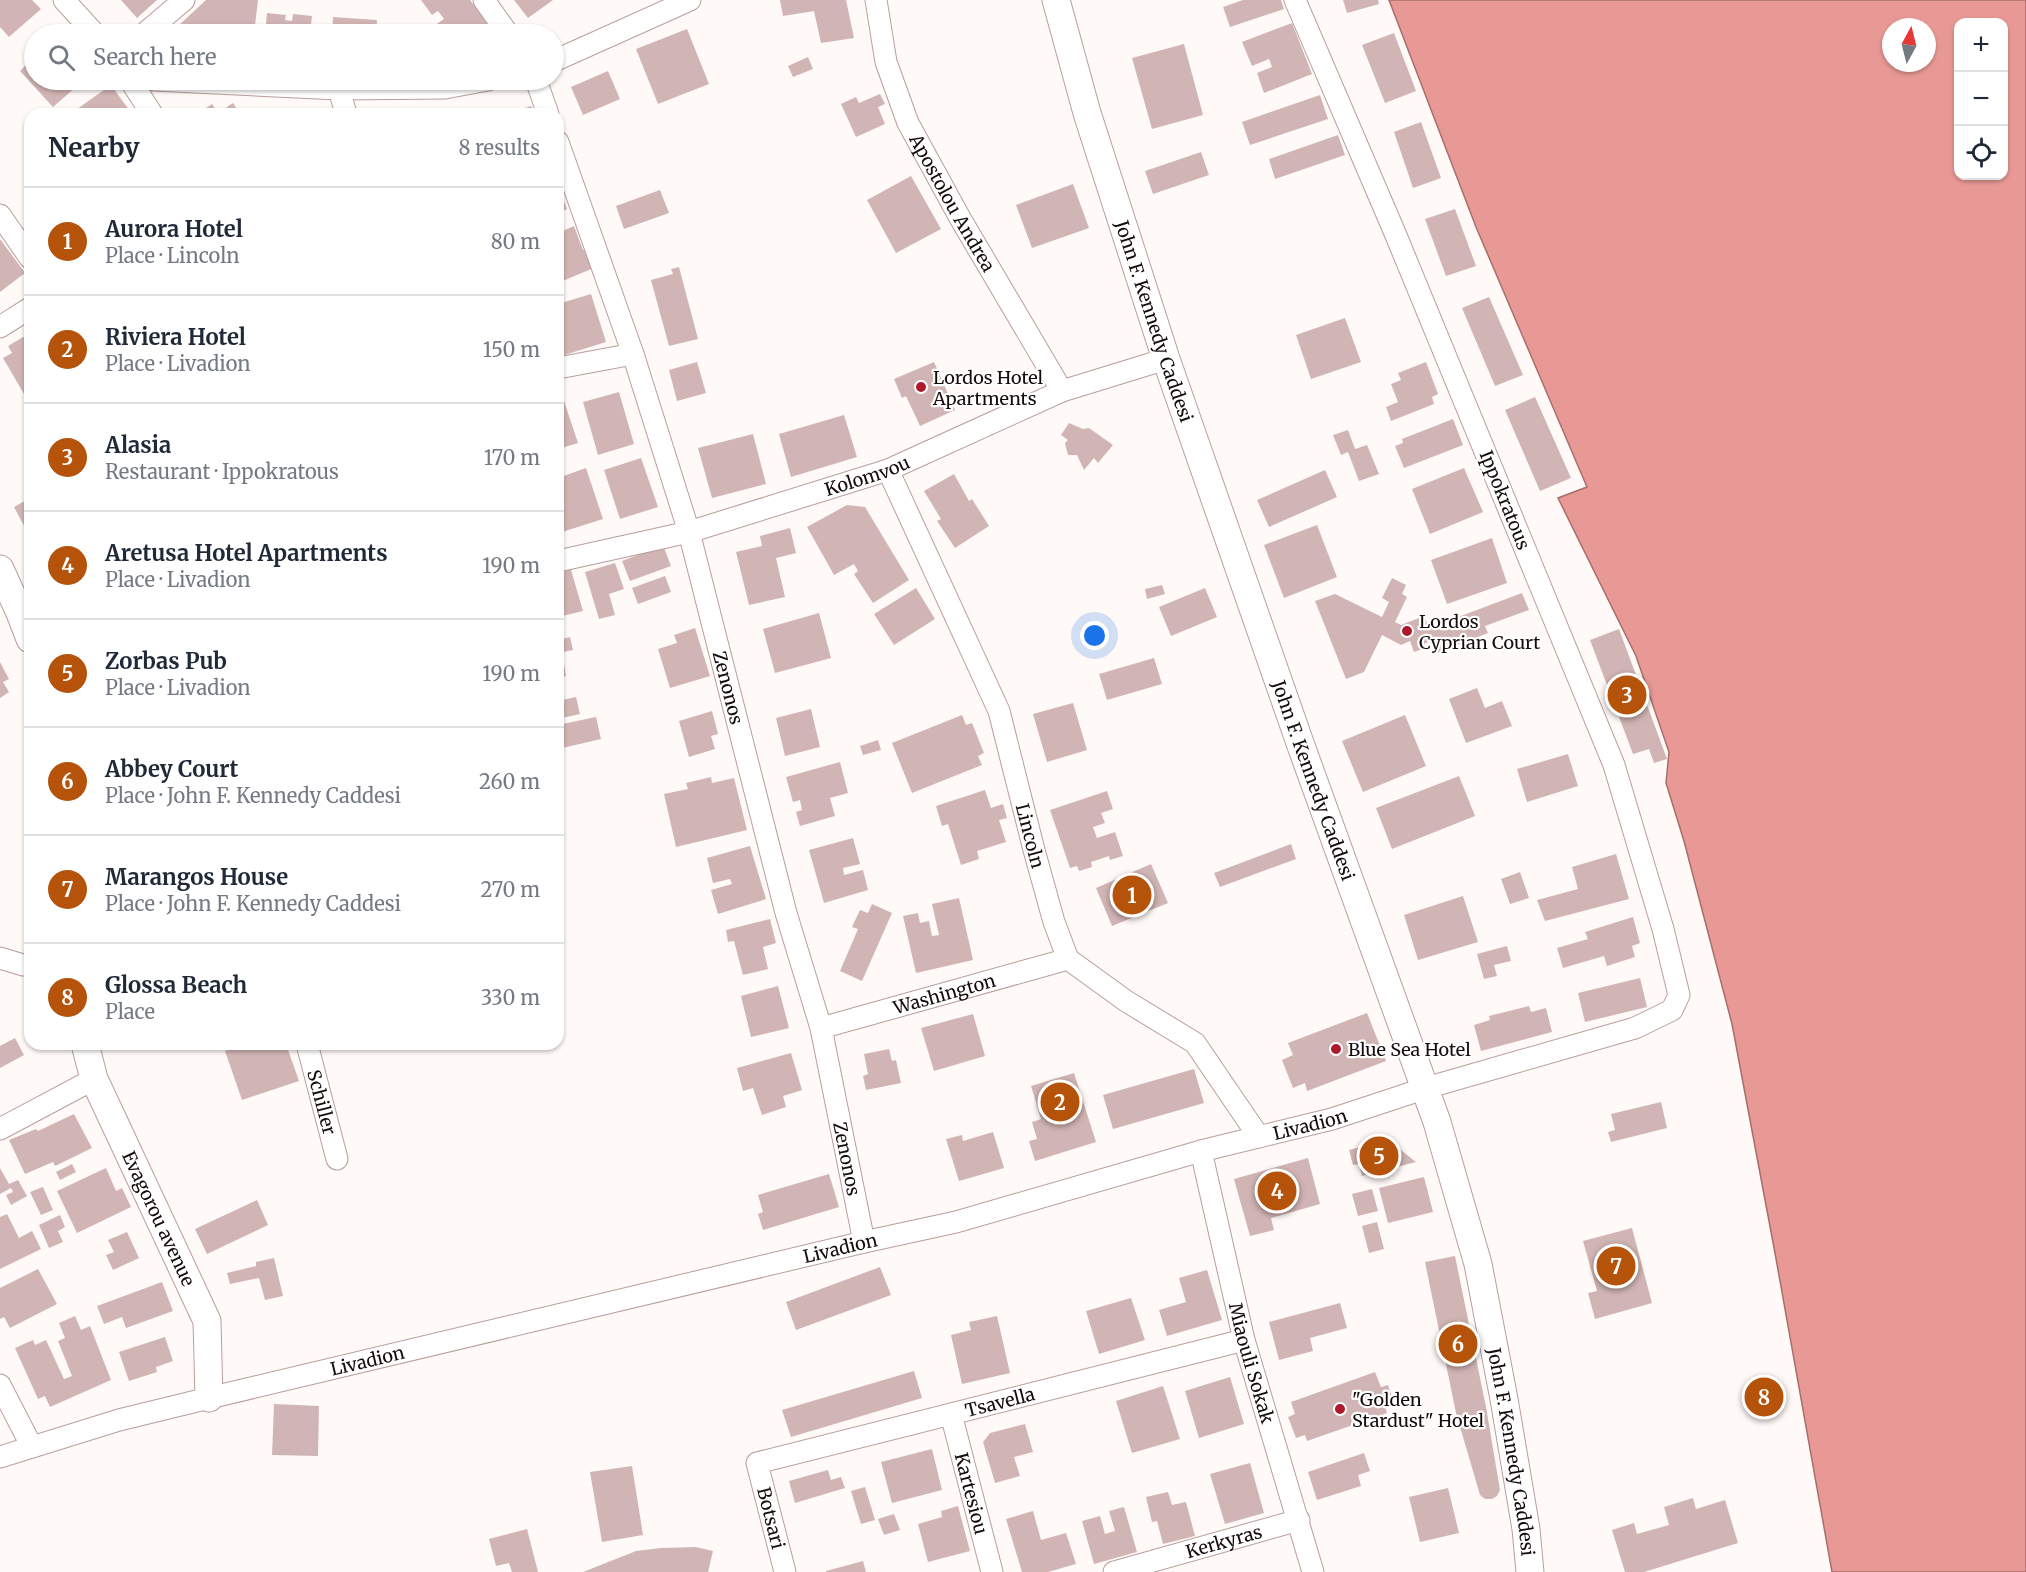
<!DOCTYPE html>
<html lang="en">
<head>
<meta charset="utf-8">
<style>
  body { margin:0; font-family:Merriweather,serif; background:#f2f2f3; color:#1f2937 }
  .controls { position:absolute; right:18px; top:18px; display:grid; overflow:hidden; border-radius:12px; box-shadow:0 2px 4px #0004 }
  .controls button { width:54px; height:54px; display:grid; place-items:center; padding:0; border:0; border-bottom:2px solid #e0e1e3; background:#fff; color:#1f2937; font:30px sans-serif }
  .compass { position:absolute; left:1882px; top:18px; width:54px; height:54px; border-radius:50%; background:#fff; box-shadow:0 2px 4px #0004; rotate:7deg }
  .you { position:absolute; left:1095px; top:636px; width:21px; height:21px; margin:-15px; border:4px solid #fff; border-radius:50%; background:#1a73e8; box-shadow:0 0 0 9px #1a73e833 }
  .badge { display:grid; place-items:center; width:39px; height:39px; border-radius:50%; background:#b45309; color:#fff; font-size:20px; font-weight:700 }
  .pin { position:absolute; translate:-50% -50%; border:3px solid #fff; box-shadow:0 2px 6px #0006 }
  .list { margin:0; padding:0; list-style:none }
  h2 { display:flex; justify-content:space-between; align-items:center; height:78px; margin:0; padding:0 24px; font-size:26px }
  h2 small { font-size:20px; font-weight:400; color:#747a83 }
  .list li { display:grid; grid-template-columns:39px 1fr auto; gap:18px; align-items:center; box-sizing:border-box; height:108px; padding:0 24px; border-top:2px solid #e0e1e3 }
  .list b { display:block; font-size:22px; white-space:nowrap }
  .list p { margin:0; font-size:20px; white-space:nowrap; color:#747a83 }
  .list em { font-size:20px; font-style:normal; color:#747a83 }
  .icon { flex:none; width:33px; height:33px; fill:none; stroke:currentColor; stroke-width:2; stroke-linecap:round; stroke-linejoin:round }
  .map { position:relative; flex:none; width:2026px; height:1572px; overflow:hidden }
  .search { position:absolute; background:#fff; box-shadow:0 2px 4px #0004; left:24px; top:24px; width:540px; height:66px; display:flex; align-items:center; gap:15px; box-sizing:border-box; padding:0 21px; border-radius:33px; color:#747a83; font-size:22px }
  .panel { position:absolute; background:#fff; box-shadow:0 2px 4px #0004; left:24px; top:108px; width:540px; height:942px; border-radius:18px }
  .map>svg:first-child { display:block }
</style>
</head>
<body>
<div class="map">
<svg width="2026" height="1572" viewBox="0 0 2026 1572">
  <rect width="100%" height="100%" fill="#fff9f8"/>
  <path fill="#e89995" stroke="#a86e6c" stroke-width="1.5" fill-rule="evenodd" d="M1389,0H2026V1572H1832L1775,1253L1732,1024L1684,841L1666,783L1669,752L1636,656L1558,498L1587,487L1476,227ZM1958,22H2004V176H1958ZM1891,27H1927V63H1891Z"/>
  <path fill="#d1b5b4" d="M0,0H32L41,9L9,37L0,27Z
    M121,0H157L137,18Z
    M206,0H258L254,34H185L178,26Z
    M421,0H470L493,31L488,34H451L447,29L440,34H402V30L409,24L416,32L428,30L444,19L438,11L432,15Z
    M514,0H553L528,18Z
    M780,0H846L854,38L821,43L814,11L783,16Z
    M1243,0H1281L1284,9L1230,27L1223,7Z
    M1343,0H1378L1379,4L1347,13Z
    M267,13L286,15L285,20L292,21L293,14L312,16L310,34H265Z
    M333,17L377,20L376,34H332Z
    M1292,23L1312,74L1264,93L1257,73L1272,67L1269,59L1252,66L1242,42Z
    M687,29L709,84L658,104L636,49Z
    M1394,33L1416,91L1385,103L1362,45Z
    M1184,44L1203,115L1152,129L1132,58Z
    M34,57V80H84L53,107L20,71Z
    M808,57L813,69L793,77L788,66Z
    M608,71L620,99L583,115L571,87Z
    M111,85L132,114H70Z
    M880,94L885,104L878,107L885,124L856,137L841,104L856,97L859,103Z
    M1320,95L1328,119L1250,145L1242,122Z
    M233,103L240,114H197L212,104L218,113Z
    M531,106L534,114H508Z
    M1421,122L1441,178L1413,188L1394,132Z
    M1338,135L1345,155L1275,179L1269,159Z
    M1201,152L1209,175L1153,194L1145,171Z
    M911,176L941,229L896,253L867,200Z
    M1073,184L1089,228L1032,248L1016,205Z
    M558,186L567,209L558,213Z
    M660,190L669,213L624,229L616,206Z
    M1455,209L1476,266L1446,276L1425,219Z
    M574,226L583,250L587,248L596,267L558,283V233Z
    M0,239L25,273L0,292Z
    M679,267L698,339L669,346L651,280L673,274L671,269Z
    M591,294L606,342L558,357V304Z
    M1489,297L1523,375L1495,386L1462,308Z
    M1345,318L1361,362L1311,379L1296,335Z
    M30,333V390L24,394L3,358L12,353L8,346Z
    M697,362L706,393L677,401L669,370Z
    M934,362L955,410L920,426L906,396L902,398L894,379Z
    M1426,362L1438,394L1432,397L1434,404L1391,421L1386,407L1398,402L1391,384L1401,380L1398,373Z
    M619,392L634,444L598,455L583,402Z
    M1535,397L1571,478L1540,491L1505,410Z
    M563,398L578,443L558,449V399Z
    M844,415L857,457L791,477L779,434Z
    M1453,419L1463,445L1404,468L1395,446L1403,443L1402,439Z
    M1069,423L1083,429L1089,428L1113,445L1098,463L1094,458L1084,470L1077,455H1068L1065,443L1068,440L1061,435Z
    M1348,430L1355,449L1367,445L1379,474L1359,481L1348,452L1341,455L1333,435Z
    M753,434L766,484L712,498L698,448Z
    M641,458L658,507L620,519L604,470Z
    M586,468L603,519L559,533L558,478Z
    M1464,468L1483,512L1430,534L1412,489Z
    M1325,470L1337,497L1269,527L1257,500Z
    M954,474L969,501L972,499L989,526L955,548L937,521L941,519L924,491Z
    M30,498V537L14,507Z
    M847,505L865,507L909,580L873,603L854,574L858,571L854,564L834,575L807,527Z
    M1317,525L1337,577L1284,598L1264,545Z
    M790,528L796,553L776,558L785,597L749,605L736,552L762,546L760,536Z
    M1492,538L1507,583L1447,604L1431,560Z
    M663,545L671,566L630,581L622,561Z
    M569,563L583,611L558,617V566Z
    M615,563L624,589L609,594L615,615L599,619L585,572Z
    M665,576L671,592L638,604L632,588Z
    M1392,578L1406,585L1402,594L1407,597L1395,622L1401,625L1424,616L1429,628L1522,593L1529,610L1485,626L1488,633L1437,653L1432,640L1424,644L1425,648L1414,652L1410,641L1401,645L1382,635L1364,672L1346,679L1315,601L1335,594L1382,617L1389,602L1382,598Z
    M1162,585L1165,594L1147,599L1145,589Z
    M916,588L935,619L894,645L874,614Z
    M1205,588L1217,617L1171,636L1159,607Z
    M819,613L831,658L775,673L763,629Z
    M695,628L710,676L670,688L658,649L677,643L674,635Z
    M1619,629L1667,759L1654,763L1649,749L1633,754L1590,640Z
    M570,637L573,650L558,653V640Z
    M1154,658L1162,684L1107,700L1099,674Z
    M0,662L9,679L3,682L9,692L0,698Z
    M564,664L566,676L558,678V665Z
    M1477,688L1485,708L1502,701L1512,726L1466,743L1449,699Z
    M576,697L580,714L558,719V701Z
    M1073,703L1087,750L1047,762L1033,714Z
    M811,709L820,747L785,756L776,718Z
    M712,711L718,734L711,736L715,749L689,757L679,721Z
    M962,715L966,725L972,723L984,753L978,756L982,765L912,793L892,743Z
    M1405,715L1426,766L1363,792L1342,741Z
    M596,717L601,739L558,749V725Z
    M878,740L881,750L863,755L860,746Z
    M1568,754L1578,786L1527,802L1517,769Z
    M840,762L848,793L830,798L835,816L800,826L796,812L802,810L800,800L793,802L786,777Z
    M1459,776L1475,816L1392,849L1376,808Z
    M711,777L712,783L734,778L747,830L676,847L664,794L688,789L686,783Z
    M985,790L991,808L1003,804L1007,818L999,820L1006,842L977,851L979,859L961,865L948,824L942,826L936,806Z
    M1107,791L1113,809L1101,813L1105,823L1093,827L1097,838L1115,832L1123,856L1110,860L1109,856L1091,862L1092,867L1079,871L1077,866L1070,868L1050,810Z
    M853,838L860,864L843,868L844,875L863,870L868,890L824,903L809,850Z
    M1291,844L1296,859L1220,887L1214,873Z
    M750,846L766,899L718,914L711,890L732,884L730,879L713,883L707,858Z
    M1616,854L1629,899L1545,921L1537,900L1578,889L1572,867Z
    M1151,864L1168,903L1112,926L1096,888Z
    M1520,872L1529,898L1510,904L1501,879Z
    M1463,896L1478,942L1418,960L1404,915Z
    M959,898L973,960L916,973L903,916L918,913L920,923L929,921L932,936L939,935L932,904Z
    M872,904L892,913L862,981L840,971L858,929L852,927L860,910L868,913Z
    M1633,917L1640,943L1632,946L1635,957L1607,966L1604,956L1563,968L1557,948L1588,939L1585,932Z
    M770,919L776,943L763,947L768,969L743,975L734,941L728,942L726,930Z
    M1507,946L1511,961L1494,965L1497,976L1484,979L1477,954Z
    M1640,978L1647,1007L1585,1022L1578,993Z
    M778,986L789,1028L751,1037L741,996Z
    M1529,1006L1531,1012L1546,1008L1552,1032L1481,1051L1474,1025L1490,1020L1489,1016Z
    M1367,1013L1386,1061L1307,1091L1305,1083L1293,1088L1282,1060L1293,1055L1288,1043Z
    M973,1014L985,1056L934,1071L921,1028Z
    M15,1038L24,1055L0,1068V1046Z
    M245,1044H286L299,1081L242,1100L225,1051Z
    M889,1049L892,1061L896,1060L901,1083L866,1090L863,1076L868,1074L864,1054Z
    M791,1053L802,1090L783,1096L786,1107L762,1115L753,1088L743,1091L737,1068Z
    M1194,1069L1204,1103L1113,1129L1103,1095Z
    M1074,1073L1096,1142L1035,1161L1029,1141L1037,1139L1032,1122L1041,1119L1031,1086Z
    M1661,1102L1667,1128L1611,1142L1608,1132L1615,1130L1611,1114Z
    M74,1114L92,1148L55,1166L53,1162L25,1174L9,1140L36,1129L38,1131Z
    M993,1132L1004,1168L959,1181L946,1139L962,1135L963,1141Z
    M1379,1142L1380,1146L1387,1144L1388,1148L1396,1146L1416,1162L1362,1176L1359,1164L1353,1165L1349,1150Z
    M1308,1158L1320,1204L1271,1218L1274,1230L1250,1236L1234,1179Z
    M72,1164L76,1172L60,1180L56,1172Z
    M0,1168L9,1184L18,1180L27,1196L11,1205L6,1195L13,1192L11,1188L0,1194Z
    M106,1168L116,1191L122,1188L131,1207L77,1233L57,1191Z
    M829,1174L839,1207L763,1230L758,1214L763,1212L758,1195Z
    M1424,1177L1433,1212L1388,1223L1379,1188Z
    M43,1187L53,1210L41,1215L30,1192Z
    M1372,1189L1378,1211L1358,1216L1352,1194Z
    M257,1200L268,1225L207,1254L195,1229Z
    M7,1214L19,1238L32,1231L41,1249L0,1269V1217Z
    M60,1215L65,1227L58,1231L63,1242L49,1248L39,1225Z
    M1377,1222L1384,1249L1369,1253L1362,1226Z
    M1632,1228L1652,1303L1595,1319L1588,1293L1597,1291L1583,1241Z
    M127,1232L139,1258L113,1270L106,1255L114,1252L108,1240Z
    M1455,1256L1486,1407L1500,1490L1497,1496L1492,1499H1485L1480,1495L1456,1413L1425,1262Z
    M274,1258L283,1296L265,1300L259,1278L230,1284L227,1273L256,1266V1262Z
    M880,1267L891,1295L796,1330L786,1302Z
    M38,1269L57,1304L10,1328L4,1317L0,1319V1288Z
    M1207,1270L1222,1320L1167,1336L1159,1310L1186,1302L1179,1278Z
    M162,1282L173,1311L126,1328L122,1317L104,1324L97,1306Z
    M1131,1298L1145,1340L1099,1354L1086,1311Z
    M1340,1303L1347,1328L1310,1338L1313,1351L1279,1360L1269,1322Z
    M75,1316L81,1330L90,1326L111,1380L50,1407L45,1396L38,1399L15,1348L33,1340L35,1345L46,1340L64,1379L72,1376L58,1341L65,1338L59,1323Z
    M997,1316L1010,1373L962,1384L951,1335L971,1330L969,1322Z
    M165,1337L173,1361L156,1367L157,1372L129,1381L119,1352Z
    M914,1371L922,1398L791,1437L782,1410Z
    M1375,1372L1381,1387L1388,1385L1394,1403L1385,1406L1387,1413L1307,1441L1305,1435L1296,1438L1288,1417L1295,1414L1291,1402Z
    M1230,1377L1244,1424L1199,1438L1185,1391Z
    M1163,1386L1180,1439L1132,1453L1116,1401Z
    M274,1404L319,1406L318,1456L272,1455Z
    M1025,1424L1033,1452L1014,1457L1020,1476L995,1483L983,1442L990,1433Z
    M932,1449L942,1490L892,1503L881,1462Z
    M1364,1453L1370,1471L1358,1475L1361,1486L1317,1500L1308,1472Z
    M1250,1463L1264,1513L1225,1524L1210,1474Z
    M632,1466L643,1535L602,1542L590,1472Z
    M828,1470L831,1480L841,1477L845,1488L795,1503L789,1481Z
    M865,1487L875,1520L861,1524L851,1491Z
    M1448,1488L1459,1533L1420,1542L1409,1497Z
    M1168,1492L1172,1505L1186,1502L1195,1536L1163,1544L1157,1521L1152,1522L1146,1497Z
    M1693,1498L1696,1509L1725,1500L1738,1543L1644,1572H1625L1612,1530L1634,1523L1637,1534L1669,1525L1664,1507Z
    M958,1506L970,1551L928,1562L918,1524L942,1517L941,1511Z
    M1124,1507L1137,1552L1094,1564L1082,1521L1100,1516L1105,1534L1115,1531L1109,1511Z
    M1033,1511L1041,1540L1066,1533L1076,1564L1048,1572H1022L1006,1519Z
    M894,1514L900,1530L884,1535L878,1519Z
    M527,1529L538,1572H512L509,1563L496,1566L489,1539Z
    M696,1547L713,1551L708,1572H583L636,1551L661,1548Z
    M863,1561L866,1572H826V1571Z"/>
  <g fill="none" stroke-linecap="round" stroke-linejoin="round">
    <g stroke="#b99e9c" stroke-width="23">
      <g id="minor">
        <path d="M64,0L95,34"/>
        <path d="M484,0L508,34"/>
        <path id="s1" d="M876,0L886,62L908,123L960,218L1062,391"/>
        <path d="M144,34L184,0"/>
        <path d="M554,61L690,0"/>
        <path d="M130,80L152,114"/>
        <path d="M154,80L339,89L445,88L488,80"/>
        <path d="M536,80L548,114"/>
        <path d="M339,89L346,114"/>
        <path id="s2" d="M558,142L633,354L689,532L786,913L821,1028L864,1242"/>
        <path d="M0,215L30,258"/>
        <path d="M0,327L30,308"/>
        <path d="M558,368L633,354"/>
        <path id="s3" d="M888,470L999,711L1034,850L1054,922L1068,959L1126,1001L1195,1043L1259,1137"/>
        <path id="s4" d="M558,561L689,532L888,470L1062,391L1166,359"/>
        <path d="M0,958L23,965H30"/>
        <path id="s5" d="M821,1028L1068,959"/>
        <path id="s6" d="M307,1044L337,1159"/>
        <path d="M0,1129L94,1079"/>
        <path id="s7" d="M1201,1151L1244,1340L1313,1572"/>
        <path d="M0,1385L32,1447"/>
        <path id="s8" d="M951,1414L992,1572"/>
        <path id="s9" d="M0,1457L119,1420L209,1398L864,1242L956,1222L1201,1151L1332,1119L1426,1088L1635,1028L1672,1010L1679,995L1663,929L1614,765L1395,233L1295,0"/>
        <path id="s10" d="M785,1572L757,1463L1244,1340"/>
        <path id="s11" d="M1114,1572L1299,1520"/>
      </g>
    </g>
    <g stroke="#b99e9c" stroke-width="29">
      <g id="tertiary">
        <path id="s12" d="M1056,0L1087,113L1166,359L1300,743L1437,1122L1478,1264L1504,1399L1526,1529L1530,1572"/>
        <path d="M0,569L20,613L30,639"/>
        <path id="s13" d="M85,1044L94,1079L207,1321L209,1398"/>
      </g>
    </g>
    <use href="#minor" stroke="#fff" stroke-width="21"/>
    <use href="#tertiary" stroke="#fff" stroke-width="27"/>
  </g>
  <g fill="#ae1a2b" stroke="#fff" stroke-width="2">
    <circle cx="921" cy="387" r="6"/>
    <circle cx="1407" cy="631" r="6"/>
    <circle cx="1336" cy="1049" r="6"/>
    <circle cx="1340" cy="1409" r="6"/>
  </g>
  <g text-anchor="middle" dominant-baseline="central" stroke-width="4.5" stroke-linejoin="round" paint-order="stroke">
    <g font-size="18" fill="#140b0b" stroke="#fff">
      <text stroke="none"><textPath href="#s1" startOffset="219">Apostolou Andrea</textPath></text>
      <text stroke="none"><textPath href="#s12" startOffset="336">John F. Kennedy Caddesi</textPath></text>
      <text stroke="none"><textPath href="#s4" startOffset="321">Kolomvou</textPath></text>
      <text transform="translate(1505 500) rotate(68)">Ippokratous</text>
      <text stroke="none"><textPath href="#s2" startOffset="572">Zenonos</textPath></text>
      <text stroke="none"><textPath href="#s12" startOffset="822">John F. Kennedy Caddesi</textPath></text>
      <text stroke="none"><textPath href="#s3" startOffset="394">Lincoln</textPath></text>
      <text stroke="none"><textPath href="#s5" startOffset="128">Washington</textPath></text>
      <text stroke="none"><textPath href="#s6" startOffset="60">Schiller</textPath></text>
      <text stroke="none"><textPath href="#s9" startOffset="1352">Livadion</textPath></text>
      <text stroke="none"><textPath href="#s2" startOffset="1058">Zenonos</textPath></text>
      <text stroke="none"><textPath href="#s13" startOffset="190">Evagorou avenue</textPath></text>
      <text stroke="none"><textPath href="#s9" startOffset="866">Livadion</textPath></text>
      <text stroke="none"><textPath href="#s9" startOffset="380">Livadion</textPath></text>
      <text stroke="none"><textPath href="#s7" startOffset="218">Miaouli Sokak</textPath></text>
      <text stroke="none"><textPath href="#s10" startOffset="363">Tsavella</textPath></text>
      <text stroke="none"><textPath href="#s12" startOffset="1524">John F. Kennedy Caddesi</textPath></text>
      <text stroke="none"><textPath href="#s8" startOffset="82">Kartesiou</textPath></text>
      <text transform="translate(771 1518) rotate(76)">Botsari</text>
      <text stroke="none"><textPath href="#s11" startOffset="114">Kerkyras</textPath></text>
    </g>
    <g font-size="18" fill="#140b0b" stroke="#fff" text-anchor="start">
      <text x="933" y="377">Lordos Hotel<tspan x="933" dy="21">Apartments</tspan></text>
      <text x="1419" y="621">Lordos<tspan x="1419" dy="21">Cyprian Court</tspan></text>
      <text x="1348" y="1049">Blue Sea Hotel</text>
      <text x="1352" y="1399">"Golden<tspan x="1352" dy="21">Stardust" Hotel</tspan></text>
    </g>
  </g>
</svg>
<div class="controls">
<button>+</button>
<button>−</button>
<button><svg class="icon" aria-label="locate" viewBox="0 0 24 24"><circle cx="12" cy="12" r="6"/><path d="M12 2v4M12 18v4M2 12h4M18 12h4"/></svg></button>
</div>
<svg class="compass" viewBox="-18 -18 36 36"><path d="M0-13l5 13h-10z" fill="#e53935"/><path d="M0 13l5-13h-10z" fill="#747a83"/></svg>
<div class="you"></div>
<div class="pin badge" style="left:1132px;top:895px">1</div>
<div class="pin badge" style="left:1060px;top:1102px">2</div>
<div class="pin badge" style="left:1627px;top:695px">3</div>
<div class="pin badge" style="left:1277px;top:1191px">4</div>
<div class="pin badge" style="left:1379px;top:1156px">5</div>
<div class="pin badge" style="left:1458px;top:1344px">6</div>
<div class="pin badge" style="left:1616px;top:1266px">7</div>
<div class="pin badge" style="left:1764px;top:1397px">8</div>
<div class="search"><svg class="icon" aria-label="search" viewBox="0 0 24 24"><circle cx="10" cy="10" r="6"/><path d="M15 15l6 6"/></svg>Search here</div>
<section class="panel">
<h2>Nearby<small>8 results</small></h2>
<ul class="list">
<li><span class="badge">1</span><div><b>Aurora Hotel</b><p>Place · Lincoln</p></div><em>80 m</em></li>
<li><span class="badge">2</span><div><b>Riviera Hotel</b><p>Place · Livadion</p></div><em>150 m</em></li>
<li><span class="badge">3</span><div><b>Alasia</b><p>Restaurant · Ippokratous</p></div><em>170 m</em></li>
<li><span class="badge">4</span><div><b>Aretusa Hotel Apartments</b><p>Place · Livadion</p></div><em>190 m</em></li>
<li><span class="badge">5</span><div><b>Zorbas Pub</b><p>Place · Livadion</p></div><em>190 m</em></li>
<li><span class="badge">6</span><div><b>Abbey Court</b><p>Place · John F. Kennedy Caddesi</p></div><em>260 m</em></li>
<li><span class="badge">7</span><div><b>Marangos House</b><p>Place · John F. Kennedy Caddesi</p></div><em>270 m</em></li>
<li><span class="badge">8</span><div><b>Glossa Beach</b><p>Place</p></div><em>330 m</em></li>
</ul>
</section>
</div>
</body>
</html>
